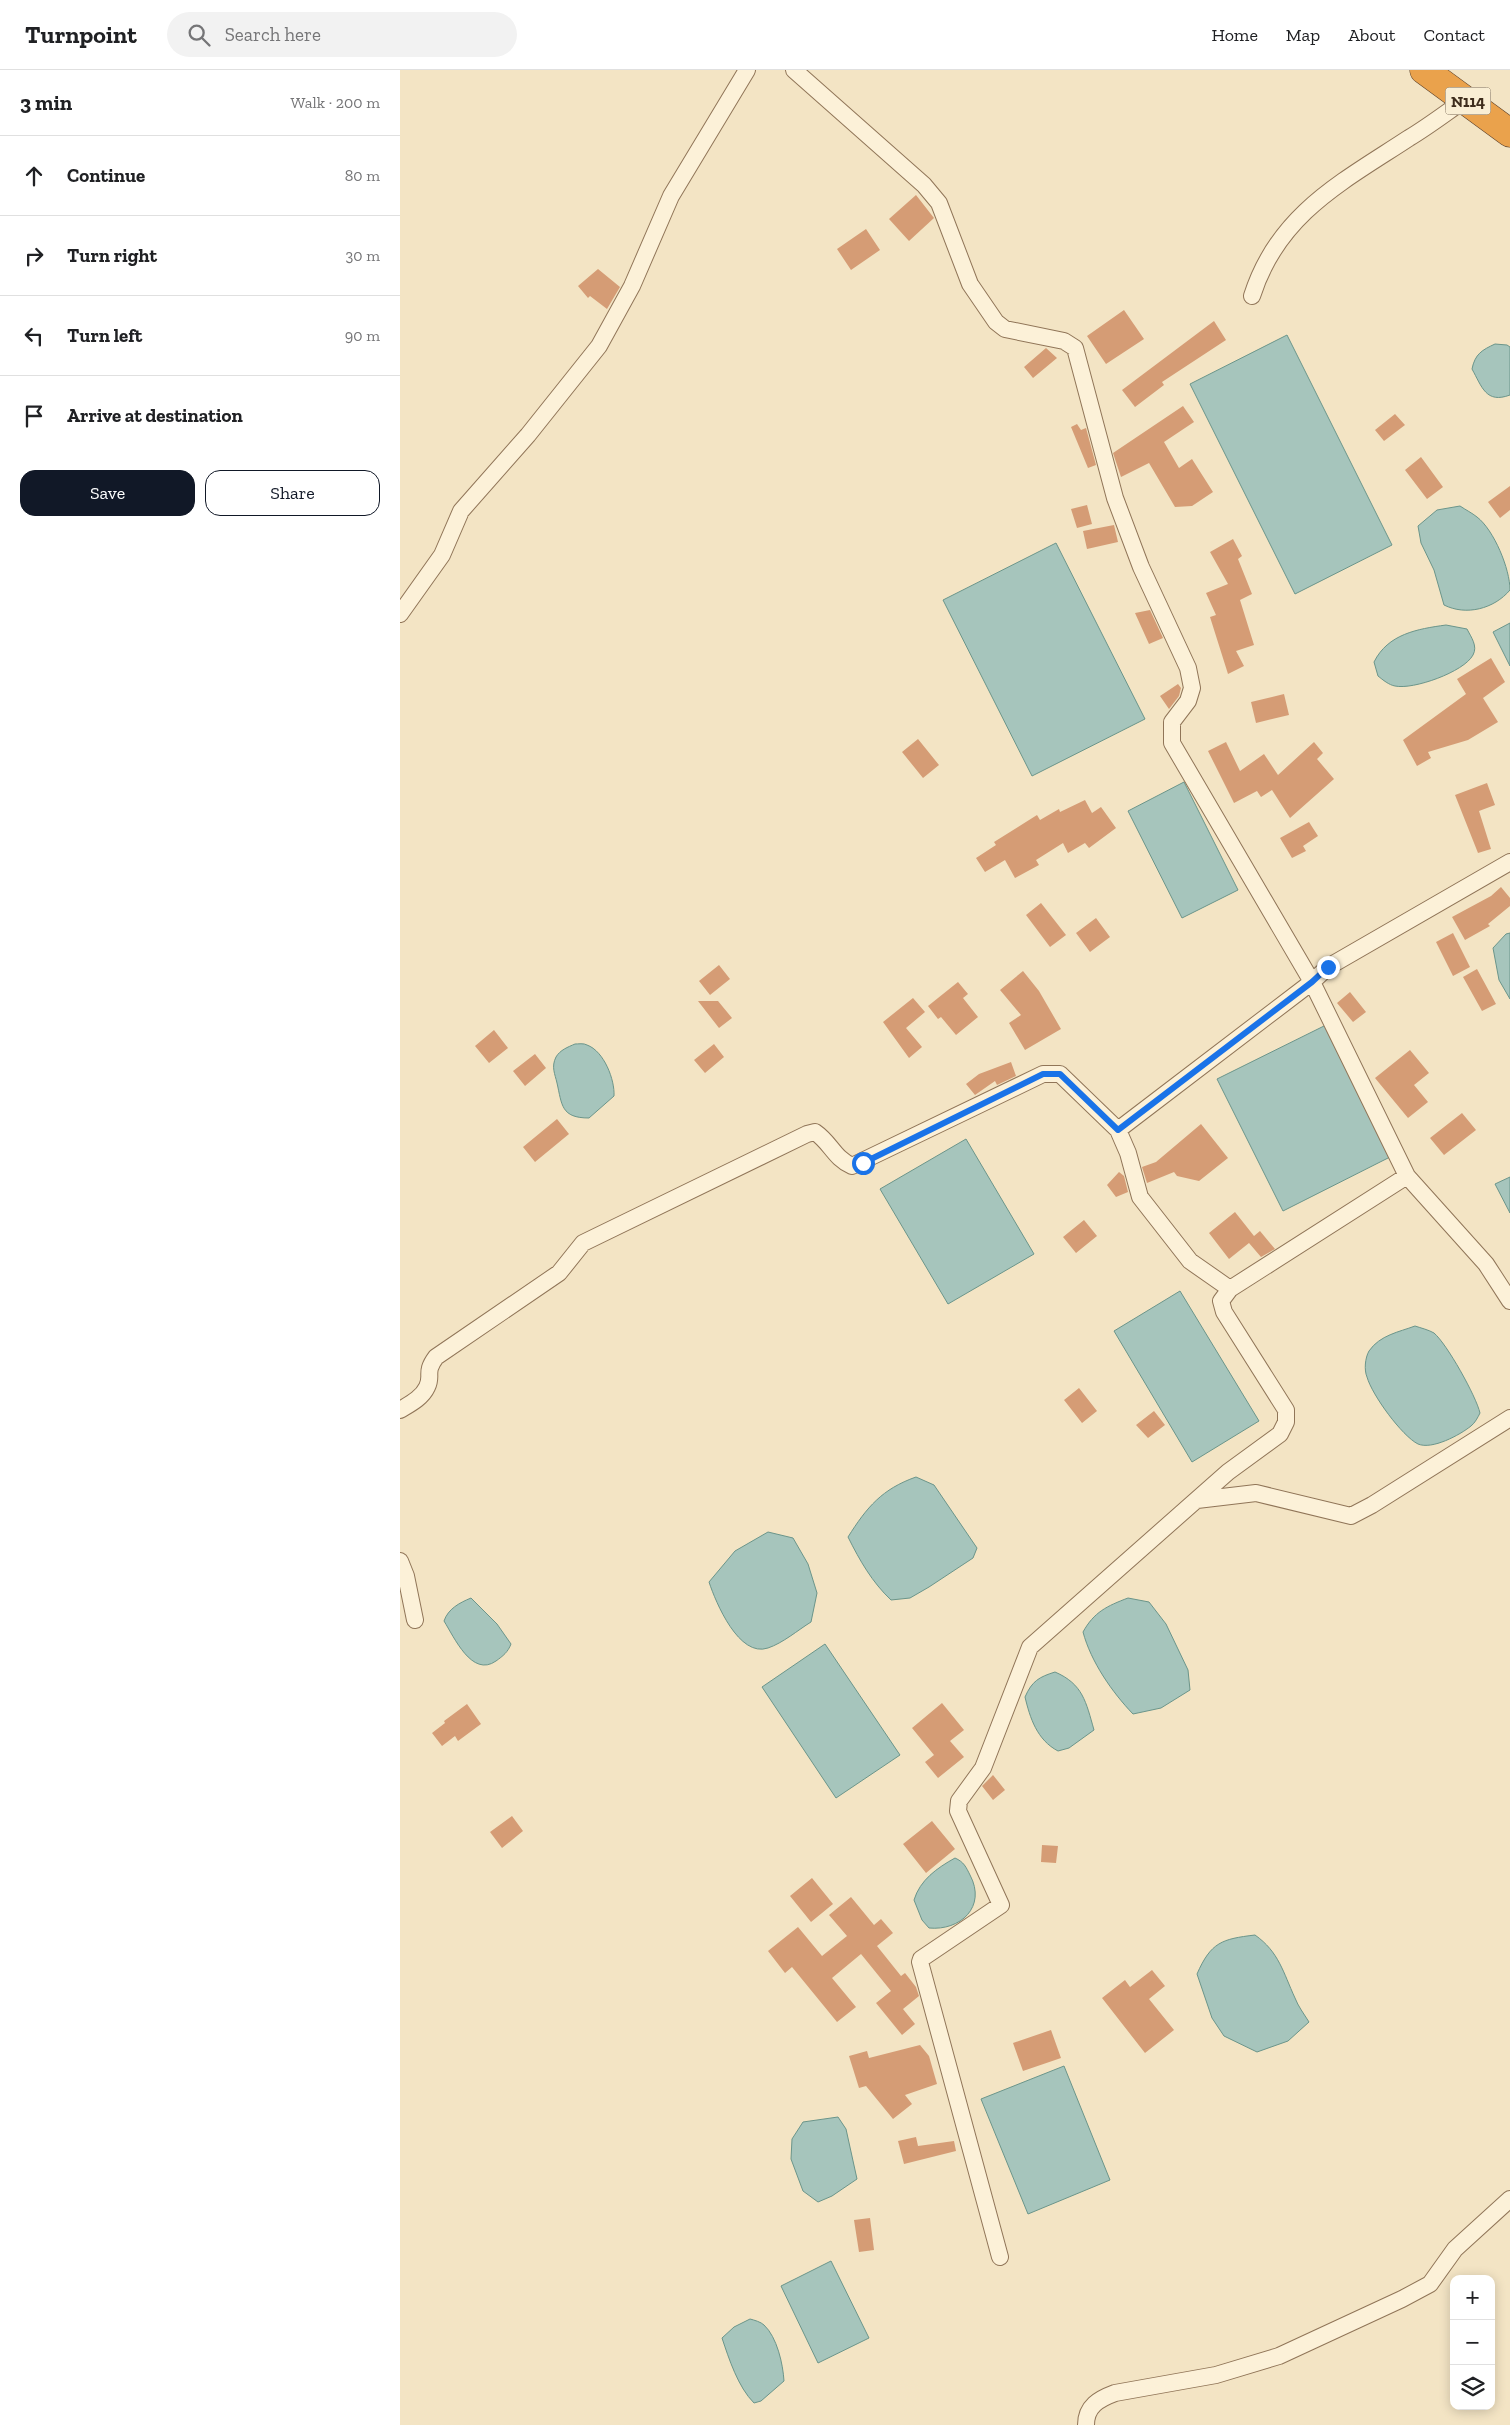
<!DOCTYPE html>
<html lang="en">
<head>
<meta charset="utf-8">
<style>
  body { margin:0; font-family:"Zilla Slab",serif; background:#f2f2f2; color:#202124 }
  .controls { position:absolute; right:15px; bottom:15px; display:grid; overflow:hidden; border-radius:10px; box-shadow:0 2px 12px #0003 }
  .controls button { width:45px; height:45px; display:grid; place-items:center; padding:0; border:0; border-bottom:1px solid #e0e0e0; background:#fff; color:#202124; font:25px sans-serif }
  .stop { position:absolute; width:15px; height:15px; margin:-11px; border:4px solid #1a73e8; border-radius:50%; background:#fff }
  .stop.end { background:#1a73e8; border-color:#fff; box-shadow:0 1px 5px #0008 }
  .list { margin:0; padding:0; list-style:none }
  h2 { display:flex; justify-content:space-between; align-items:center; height:65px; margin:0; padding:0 20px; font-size:21px }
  h2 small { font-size:16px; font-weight:400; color:#757577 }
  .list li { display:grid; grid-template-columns:32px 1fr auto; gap:15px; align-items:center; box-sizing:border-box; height:80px; padding:0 20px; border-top:1px solid #e0e0e0 }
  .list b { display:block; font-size:19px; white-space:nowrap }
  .list em { font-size:16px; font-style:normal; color:#757577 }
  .actions { display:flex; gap:10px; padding:15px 20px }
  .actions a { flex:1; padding:11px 0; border:1px solid #111827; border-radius:15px; text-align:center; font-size:18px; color:#111827 }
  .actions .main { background:#111827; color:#fff }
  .icon { flex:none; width:28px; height:28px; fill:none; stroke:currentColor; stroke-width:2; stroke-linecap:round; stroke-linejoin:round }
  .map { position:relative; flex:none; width:1110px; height:2355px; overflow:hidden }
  header { display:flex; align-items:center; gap:30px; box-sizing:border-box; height:70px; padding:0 25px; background:#fff; border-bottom:1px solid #e0e0e0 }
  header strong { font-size:24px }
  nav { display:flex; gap:28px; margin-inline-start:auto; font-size:18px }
  .search { width:350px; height:45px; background:#f2f2f2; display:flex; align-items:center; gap:12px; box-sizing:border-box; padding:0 18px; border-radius:28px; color:#757577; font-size:19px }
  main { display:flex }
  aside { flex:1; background:#fff }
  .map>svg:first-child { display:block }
</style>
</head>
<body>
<header>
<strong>Turnpoint</strong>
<div class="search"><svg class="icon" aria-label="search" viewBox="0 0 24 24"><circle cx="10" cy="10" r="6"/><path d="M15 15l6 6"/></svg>Search here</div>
<nav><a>Home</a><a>Map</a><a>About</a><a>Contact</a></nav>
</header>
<main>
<aside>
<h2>3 min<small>Walk · 200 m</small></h2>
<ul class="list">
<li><svg class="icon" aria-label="ahead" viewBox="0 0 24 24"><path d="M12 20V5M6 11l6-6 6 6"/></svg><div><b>Continue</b></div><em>80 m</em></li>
<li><svg class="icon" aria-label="right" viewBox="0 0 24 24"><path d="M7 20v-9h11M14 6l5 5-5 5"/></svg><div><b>Turn right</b></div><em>30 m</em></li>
<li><svg class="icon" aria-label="left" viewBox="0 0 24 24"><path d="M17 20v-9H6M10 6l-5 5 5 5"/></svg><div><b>Turn left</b></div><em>90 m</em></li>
<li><svg class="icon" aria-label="arrive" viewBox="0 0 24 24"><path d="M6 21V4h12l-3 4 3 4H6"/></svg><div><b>Arrive at destination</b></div></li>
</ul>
<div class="actions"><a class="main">Save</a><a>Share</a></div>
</aside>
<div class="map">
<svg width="1110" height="2355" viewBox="0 0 1110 2355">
  <rect width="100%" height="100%" fill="#f3e4c4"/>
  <path fill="#a6c5bc" stroke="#6b958a" d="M887,265L992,475L895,524L790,314Z
    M1095,274L1107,275L1110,277V325C1086,334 1082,317 1072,299C1075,284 1082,280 1095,274Z
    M1060,436C1066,440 1072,443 1077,447C1094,460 1110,499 1110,520C1094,539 1066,546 1044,535L1034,500L1021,473L1018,456L1037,440Z
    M656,473L745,649L632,706L543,530Z
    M1110,553V596L1093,562Z
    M1046,555L1067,559C1071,567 1078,576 1073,585C1064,602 1013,620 995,616C989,615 983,610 978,606L974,592C988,564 1017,559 1046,555Z
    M784,712L838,820L782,848L728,741Z
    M1110,863V929L1099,910L1093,878L1106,864Z
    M926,955L992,1086L883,1141L817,1009Z
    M175,974C178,974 184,973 187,975C204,981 215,1010 214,1026L189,1048C161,1048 162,1035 157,1013C155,1004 151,997 156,987C160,980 168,977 175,974Z
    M566,1069L634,1184L548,1234L480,1119Z
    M1110,1107V1143L1095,1114Z
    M780,1221L859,1351L792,1392L714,1261Z
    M1015,1256C1021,1258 1029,1260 1034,1263C1047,1274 1076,1326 1080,1343C1078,1347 1075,1353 1071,1356C1060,1365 1032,1380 1018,1374C1002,1366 972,1325 967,1307C964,1300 965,1288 969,1281C980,1265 999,1262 1015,1256Z
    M516,1407L534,1415L577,1478L573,1488L529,1517L510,1528L491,1530C472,1512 460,1491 448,1467C467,1437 482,1419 516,1407Z
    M368,1462L393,1468L408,1494L417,1523L411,1552C398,1560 383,1573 368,1578C339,1588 316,1533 309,1512L335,1481Z
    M71,1528L97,1554L111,1574C108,1582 103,1586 96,1591C72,1608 54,1567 44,1551C48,1539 59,1533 71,1528Z
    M728,1528L749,1532L766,1554L788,1600L790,1620L761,1638L733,1644C712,1622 691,1592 683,1562C694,1542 707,1536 728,1528Z
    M425,1574L500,1685L436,1728L362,1617Z
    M655,1602C683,1614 686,1632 694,1660L669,1678L658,1681C637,1670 630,1648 625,1627C632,1611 639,1607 655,1602Z
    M555,1788C564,1792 566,1797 570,1805C587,1837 560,1861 529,1858L522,1850L514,1830C520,1810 537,1798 555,1788Z
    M855,1865C879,1882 883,1902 895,1928C898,1936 904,1944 909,1952L888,1971L857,1982L824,1966L812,1948L797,1904C811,1872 822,1869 855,1865Z
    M664,1996L710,2110L628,2144L581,2029Z
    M438,2047L446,2059L457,2109L432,2126L418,2132L403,2121L391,2089L392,2069L403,2052Z
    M431,2191L469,2268L418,2293L381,2216Z
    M350,2249C354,2250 361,2252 364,2255C377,2267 383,2294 384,2311L361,2331L354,2333C338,2317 329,2289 322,2268L334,2257Z"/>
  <path fill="#d59c75" d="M516,125L534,148L509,171L489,149Z
    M466,159L480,180L451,200L437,179Z
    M198,199L220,217L207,239L190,226L188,228L178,216Z
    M724,240L744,269L706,294L687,266Z
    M814,251L826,270L762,312L764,315L735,337L722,320Z
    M646,278L657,288L633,308L624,297Z
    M783,336L794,352L764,372L779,398L792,389L813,422L792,436L775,437L749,393L721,407L713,383Z
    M995,344L1005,355L984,371L975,360Z
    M677,354L681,360L686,358L696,395L688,398L671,357Z
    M1021,387L1043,417L1027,429L1005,400Z
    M1110,416V440L1100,448L1088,432Z
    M687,435L692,454L677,458L671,439Z
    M714,455L718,472L687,479L683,461Z
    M833,469L842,486L838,489L852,524L840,530L854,575L836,581L844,596L828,604L810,547L816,545L806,523L828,514L810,482Z
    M750,540L763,568L749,574L735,543Z
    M1091,588L1105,612L1083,628L1098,652L1068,670L1028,682L1031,688L1017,696L1003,670L1066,624L1057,609Z
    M778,614L781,618L779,626L769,639L760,626Z
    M884,624L889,645L856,653L851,632Z
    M518,669L539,695L523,708L502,682Z
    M826,672L840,701L864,684L878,705L914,672L923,683L917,689L934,709L890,748L872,720L861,727L857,721L834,733L808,681Z
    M1087,713L1095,735L1079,741L1091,779L1078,783L1055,725Z
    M685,730L692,743L701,737L716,758L689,778L685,773L668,783L663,773L636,790L639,795L615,808L605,790L585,802L576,788L596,775L594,772L637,745L640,750L659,739L660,742Z
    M909,752L918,766L903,776L906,781L892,788L880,768Z
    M1101,817L1110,828V836L1088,854L1090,856L1065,870L1052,847L1091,826Z
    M641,833L666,865L650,877L626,845Z
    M696,848L710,867L690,882L676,863Z
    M1053,863L1070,897L1053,906L1036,872Z
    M319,895L330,909L310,925L299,911Z
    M1077,899L1096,934L1082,941L1063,907Z
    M623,901L639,921L661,959L625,980L609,953L621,945L600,920Z
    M558,912L568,924L563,928L578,947L556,965L541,947L538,949L528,936Z
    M950,922L966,942L953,952L937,933Z
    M513,928L525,942L506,958L522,977L509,988L483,952Z
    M298,931H318L332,948L319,958Z
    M94,960L108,978L89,993L75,976Z
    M314,974L324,987L305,1003L294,990Z
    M1010,980L1029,1003L1014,1015L1028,1032L1008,1048L975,1008Z
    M135,984L146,998L125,1016L113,1001Z
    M611,992L616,1006L597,1015L595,1011L575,1025L566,1014L579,1004Z
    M1062,1043L1076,1060L1044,1085L1030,1068Z
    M157,1049L169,1064L135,1092L123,1077Z
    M801,1054L828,1088L799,1111L777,1106L774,1102L747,1113L742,1097L756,1092Z
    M719,1102L724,1106L728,1122L716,1127L707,1115Z
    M835,1142L854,1166L860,1161L875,1179L861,1187L849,1173L829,1189L809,1163Z
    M684,1150L697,1166L676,1183L663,1167Z
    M679,1318L697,1341L682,1353L664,1330Z
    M754,1341L765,1355L748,1368L736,1355Z
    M542,1633L564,1660L550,1671L564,1687L538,1708L525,1692L534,1685L512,1658Z
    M67,1634L81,1654L58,1671L55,1666L42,1676L32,1663L45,1653L44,1651Z
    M593,1705L605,1720L593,1730L582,1716Z
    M112,1746L123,1761L102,1778L90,1762Z
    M532,1751L555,1779L526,1803L503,1774Z
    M642,1775L658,1776L656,1793L641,1792Z
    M412,1808L433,1834L411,1852L390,1826Z
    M451,1827L474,1855L481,1849L493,1863L477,1876L501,1906L505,1903L516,1917L519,1926L503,1939L515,1954L502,1965L476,1933L491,1921L461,1884L432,1908L456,1937L437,1952L392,1897L385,1903L368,1881L398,1857L422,1886L447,1866L429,1845Z
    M752,1900L765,1916L749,1929L774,1960L745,1983L702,1928L725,1910L730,1917Z
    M651,1960L661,1988L623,2001L613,1973Z
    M520,1975L529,1986L537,2014L505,2025L512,2034L493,2049L466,2016L459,2018L449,1986L467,1981L469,1988Z
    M516,2067L518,2076L554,2071L556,2081L504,2094L498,2071Z
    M470,2148L474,2180L459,2182L454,2150Z"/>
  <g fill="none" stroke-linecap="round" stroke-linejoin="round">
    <g stroke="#907558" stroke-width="18">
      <path id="street" d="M852,226C878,144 942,112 1009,68C1029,56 1047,42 1066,29
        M0,544L42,485L61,441L128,365L199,276L232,216L271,126L347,0
        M718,1060L728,1083L740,1127L790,1191L830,1219
        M1007,1106L1086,1194L1110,1231
        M0,1340C10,1334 22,1328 27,1317C33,1305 24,1303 36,1287L159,1203L183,1173L407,1064L415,1062C431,1073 434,1088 452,1096L643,1004H660L718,1060L912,912L772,673V652L788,631L792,618L788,598L741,497L715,428L675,278L664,271L605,259L596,252L570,214L539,133L524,115L394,0
        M797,1430L856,1423L951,1446L972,1435L1110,1348
        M0,1491L6,1506L15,1550
        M600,2187L520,1892L521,1889L601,1835L558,1741L559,1731L583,1698L630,1577L828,1402L880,1364L886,1352V1340L824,1242L821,1231L830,1219L1007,1106L912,912L928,897L1110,792
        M686,2355C686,2336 699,2329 715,2323L816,2305L879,2286L1002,2229L1030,2214L1055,2179L1110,2129"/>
    </g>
    <g stroke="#5d422c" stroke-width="29">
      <path id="highway" d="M1024,0L1110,63"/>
    </g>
    <use href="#street" stroke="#fcf1d8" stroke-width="16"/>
    <use href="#highway" stroke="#eaa24c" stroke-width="28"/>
  </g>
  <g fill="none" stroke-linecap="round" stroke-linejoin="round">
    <path stroke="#1a73e8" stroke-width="6" d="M463,1093L643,1004H660L718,1060L912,912L928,897"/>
  </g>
  <g text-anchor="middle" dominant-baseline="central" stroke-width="4" stroke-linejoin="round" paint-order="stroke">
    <rect fill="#f9eed4" stroke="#766754" stroke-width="1" x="1045.5" y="17.5" width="45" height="27" rx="4"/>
    <g font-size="16" font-weight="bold" fill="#3e2d1d">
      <text x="1068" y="31">N114</text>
    </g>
  </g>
</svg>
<div class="controls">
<button>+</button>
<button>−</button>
<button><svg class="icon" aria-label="layers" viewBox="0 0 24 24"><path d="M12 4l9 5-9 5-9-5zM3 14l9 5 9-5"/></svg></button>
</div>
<div class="stop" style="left:463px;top:1093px"></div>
<div class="stop end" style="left:928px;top:897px"></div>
</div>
</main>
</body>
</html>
